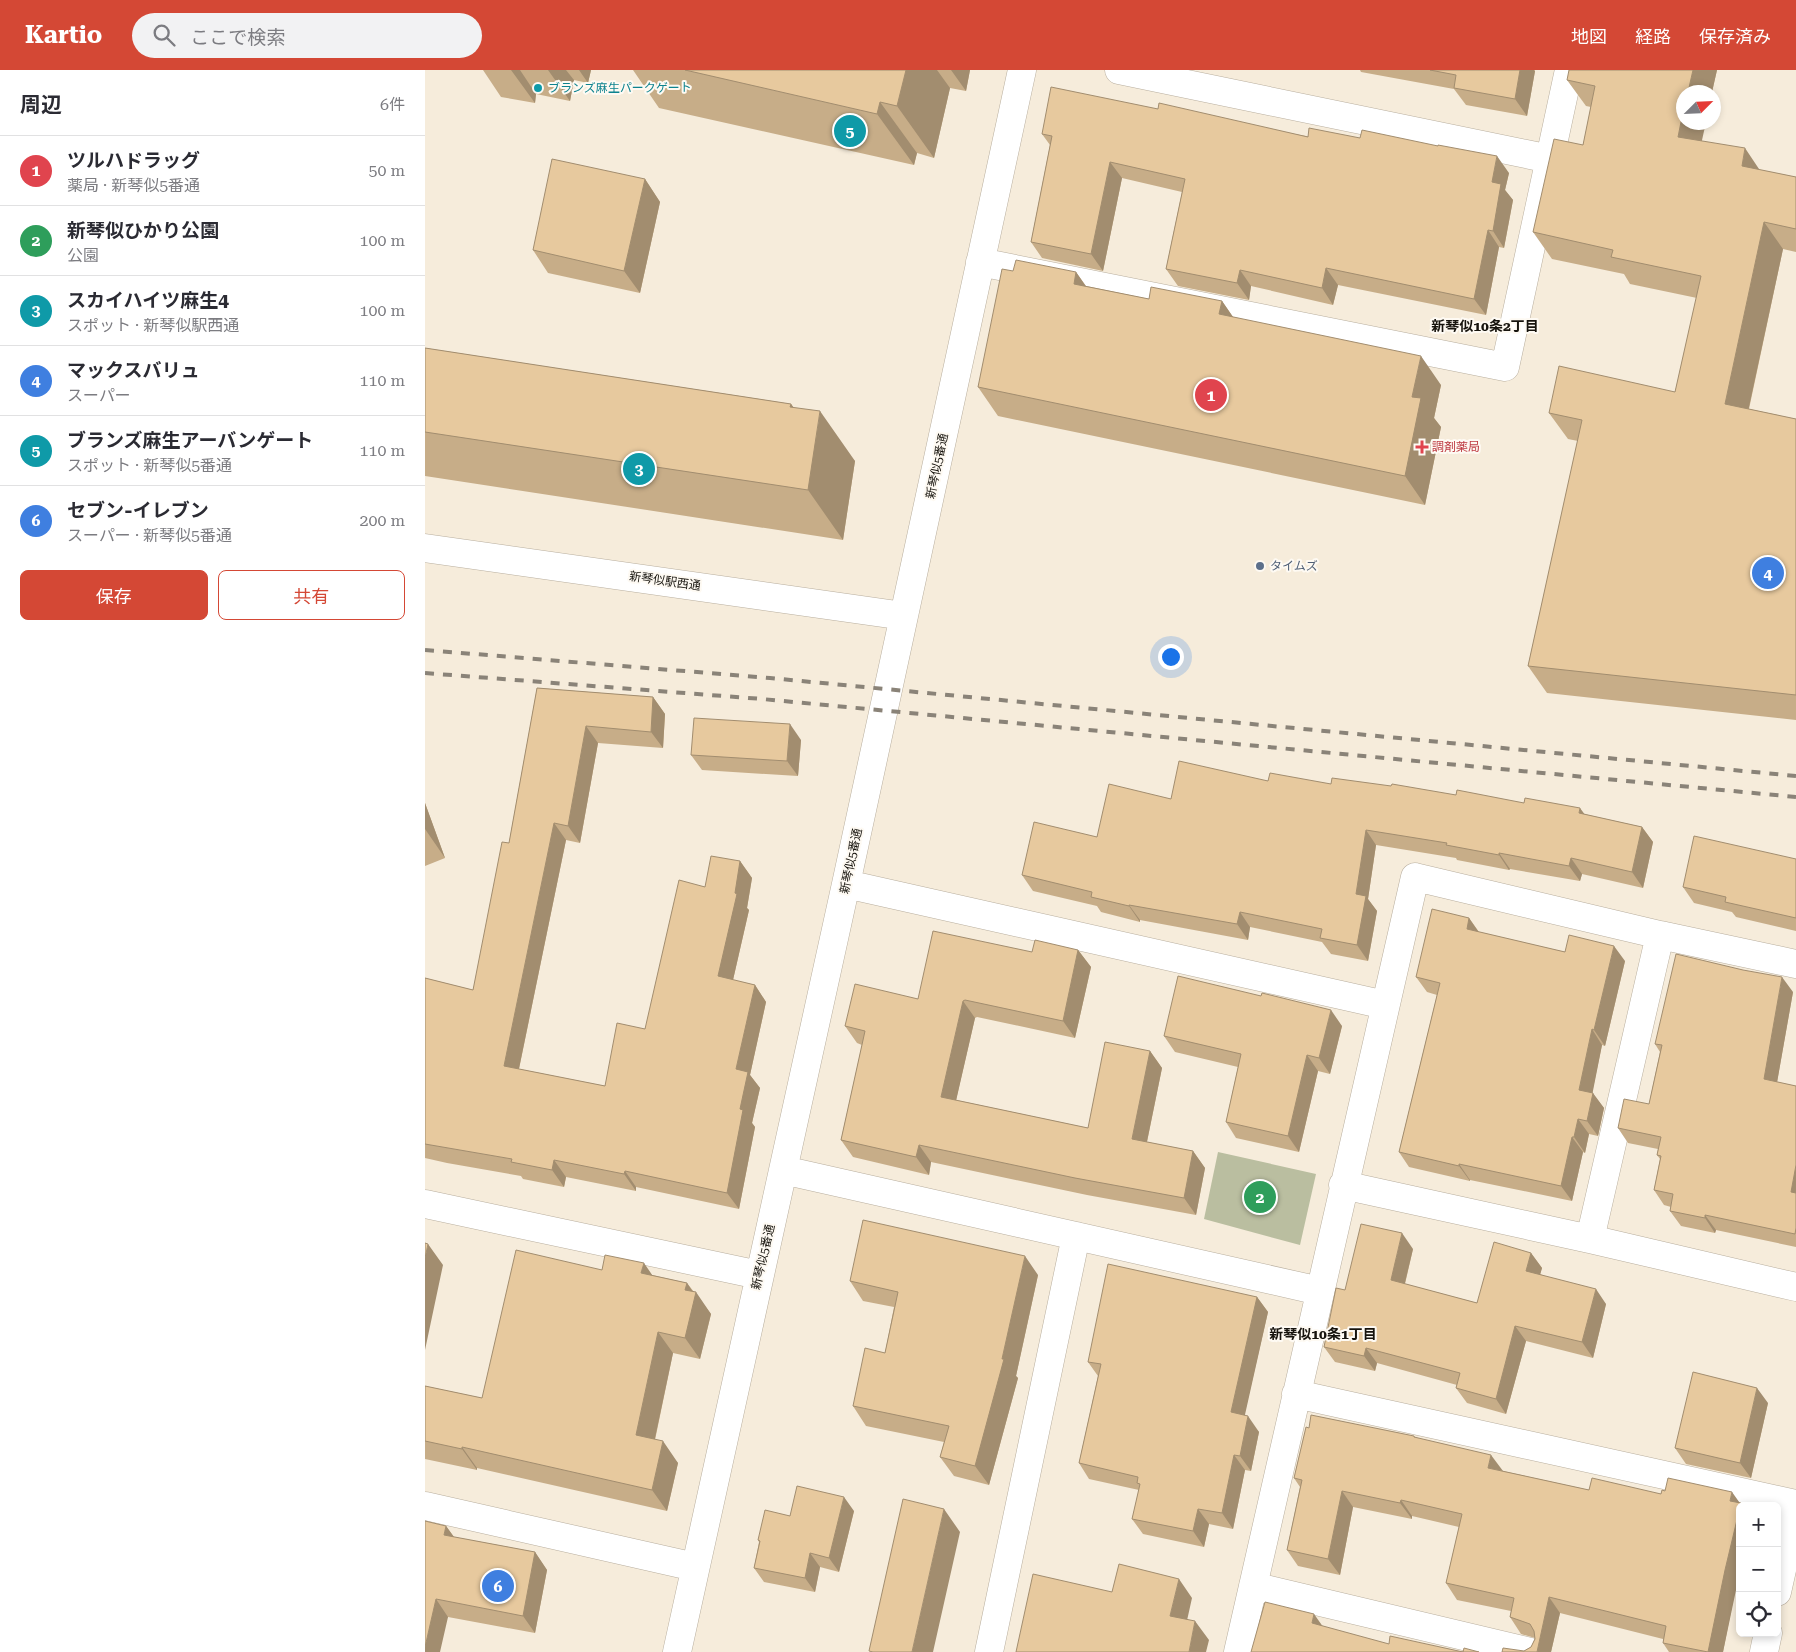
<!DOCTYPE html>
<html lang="ja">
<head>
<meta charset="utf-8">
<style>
  body { margin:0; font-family:"Roboto Serif","Noto Sans JP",serif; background:#f2f2f3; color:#2b2b33 }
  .controls { position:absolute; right:15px; bottom:15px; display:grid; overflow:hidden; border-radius:8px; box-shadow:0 2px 8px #0003 }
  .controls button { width:45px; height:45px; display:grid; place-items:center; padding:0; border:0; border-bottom:1px solid #e1e1e2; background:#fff; color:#2b2b33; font:25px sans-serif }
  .compass { position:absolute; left:1251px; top:15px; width:45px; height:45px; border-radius:50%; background:#fff; box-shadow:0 2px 8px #0003; rotate:66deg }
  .you { position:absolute; left:745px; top:586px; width:18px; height:18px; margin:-12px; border:4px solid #fff; border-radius:50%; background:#1a73e8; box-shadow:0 0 0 8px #1a73e833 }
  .badge { display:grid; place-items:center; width:32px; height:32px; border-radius:50%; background:#d44835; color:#fff; font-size:16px; font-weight:700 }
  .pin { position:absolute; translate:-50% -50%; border:2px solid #fff; box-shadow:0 1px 5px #0006 }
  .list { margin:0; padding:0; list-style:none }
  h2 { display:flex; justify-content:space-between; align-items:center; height:65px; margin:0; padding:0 20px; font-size:21px }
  h2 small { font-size:16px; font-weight:400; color:#7c7c81 }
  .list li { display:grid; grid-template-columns:32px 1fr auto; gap:15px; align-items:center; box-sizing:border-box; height:70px; padding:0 20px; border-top:1px solid #e1e1e2 }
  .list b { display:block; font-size:19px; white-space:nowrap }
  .list p { margin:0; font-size:16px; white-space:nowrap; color:#7c7c81 }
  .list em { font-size:16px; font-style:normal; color:#7c7c81 }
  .actions { display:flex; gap:10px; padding:15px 20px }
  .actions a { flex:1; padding:11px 0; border:1px solid #d44835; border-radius:8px; text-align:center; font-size:18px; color:#d44835 }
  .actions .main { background:#d44835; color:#fff }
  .icon { flex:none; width:28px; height:28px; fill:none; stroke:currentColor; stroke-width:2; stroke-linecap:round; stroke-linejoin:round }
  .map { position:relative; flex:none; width:1371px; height:1582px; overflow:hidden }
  header { display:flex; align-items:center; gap:30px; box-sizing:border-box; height:70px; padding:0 25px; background:#d44835; color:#fff }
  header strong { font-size:24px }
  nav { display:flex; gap:28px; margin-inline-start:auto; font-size:18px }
  .search { width:350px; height:45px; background:#f2f2f3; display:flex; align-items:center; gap:12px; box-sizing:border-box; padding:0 18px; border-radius:28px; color:#7c7c81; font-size:19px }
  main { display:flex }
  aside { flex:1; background:#fff }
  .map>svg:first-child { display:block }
</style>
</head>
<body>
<header>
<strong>Kartio</strong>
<div class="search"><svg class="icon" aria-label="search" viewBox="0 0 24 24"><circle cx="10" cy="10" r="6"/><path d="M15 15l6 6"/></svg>ここで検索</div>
<nav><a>地図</a><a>経路</a><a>保存済み</a></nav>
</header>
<main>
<aside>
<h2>周辺<small>6件</small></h2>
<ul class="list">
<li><span class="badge" style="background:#e0444e">1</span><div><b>ツルハドラッグ</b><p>薬局 · 新琴似5番通</p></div><em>50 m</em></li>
<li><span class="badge" style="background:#2e9e5b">2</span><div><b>新琴似ひかり公園</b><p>公園</p></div><em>100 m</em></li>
<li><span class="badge" style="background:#0f9aa8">3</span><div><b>スカイハイツ麻生4</b><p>スポット · 新琴似駅西通</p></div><em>100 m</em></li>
<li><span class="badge" style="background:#3f7fe0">4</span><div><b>マックスバリュ</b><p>スーパー</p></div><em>110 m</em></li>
<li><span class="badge" style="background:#0f9aa8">5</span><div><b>ブランズ麻生アーバンゲート</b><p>スポット · 新琴似5番通</p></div><em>110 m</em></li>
<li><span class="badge" style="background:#3f7fe0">6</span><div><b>セブン-イレブン</b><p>スーパー · 新琴似5番通</p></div><em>200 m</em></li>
</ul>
<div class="actions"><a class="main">保存</a><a>共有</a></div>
</aside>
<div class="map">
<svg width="1371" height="1582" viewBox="0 0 1371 1582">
  <rect width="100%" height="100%" fill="#f6ecdb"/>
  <path fill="#babea0" d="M793,1082L891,1104L875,1175L779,1149Z"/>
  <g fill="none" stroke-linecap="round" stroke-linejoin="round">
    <g stroke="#b8ae9e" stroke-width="29">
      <path id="street" d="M694,0L1125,89
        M555,192L1080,297L1144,0
        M0,478L479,546
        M421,814L960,935
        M358,1100L895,1221
        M918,1115L1165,1169L1371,1217
        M0,1134L334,1205
        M1165,1169L1235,865
        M871,1324L1371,1434
        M0,1436L270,1497
        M828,1516L1106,1582
        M1352,1522L1371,1437
        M252,1582L421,814L597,0
        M564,1582L651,1166
        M813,1582L990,807L1235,865L1371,894
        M1339,1582L1343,1563"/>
    </g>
    <use href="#street" stroke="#fff" stroke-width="28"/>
    <path stroke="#8a8378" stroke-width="4" stroke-dasharray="9 9" stroke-linecap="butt" d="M0,580L345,608L1371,706
      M0,603L337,629L1371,727"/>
  </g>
  <path fill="#c7ad88" d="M58,0H166L163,13L149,10L145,31L111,24L110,33L76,27Z
    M208,0H545L541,21L525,18L509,88L492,83L489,95L234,38Z
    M935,0H1109L1110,1L1102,46L1041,35L1029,19L936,2Z
    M1292,0L1287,22H1258L1277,71L1335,100L1371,107V182L1358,179L1324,339L1371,349V650L1122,623L1103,596L1153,371L1143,369L1124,343L1250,322L1272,228L1205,214L1199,204L1127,189L1108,162L1158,75L1166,37L1161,36L1142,10Z
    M733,39L1084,103L1080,120L1088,130L1079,178L1074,177L1061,245L913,215L908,235L826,216L824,230L753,216L741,199L757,122L697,108L678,201L617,188L606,172L625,75L617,64Z
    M220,109L235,132L215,223L123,203L108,180Z
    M588,201L651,202L661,216L724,229L797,231L808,247L1016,315L1009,348L1016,357L1000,435L573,346L553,317Z
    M0,278L366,334L369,338L430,391L418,470L0,406Z
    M112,618L228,627L240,644L238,678L173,673L155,773L141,770L94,999L180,1016L220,959L280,817L315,791L327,808L322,838L324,840L308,910L330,915L341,932L325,1005L335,1018L327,1053L330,1057L314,1139L211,1117V1121L141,1107L139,1117L98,1109L96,1106L22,1093L0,1088V908L48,920L84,773Z
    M376,670L373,706L277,700L266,685Z
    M843,711L906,714L1159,744L1217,757L1228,772L1218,818L1157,804L1155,811L1085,799L1084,800L1032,790L1031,788L951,775L943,829L952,841L943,891L906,884L897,872L825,857L823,870L715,850V852L676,842L672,836L608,821L597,805L746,729Z
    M0,733L20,788L0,796Z
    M1371,789V861L1311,847L1307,842L1269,833L1258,817Z
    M1044,848L1054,862L1140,882L1200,891L1180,976L1177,975L1167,1023L1179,1038L1173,1066L1164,1064L1160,1083L1158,1082L1147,1131L1045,1110V1111L984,1097L974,1082L1012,925L1002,922L991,907Z
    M653,880L666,897L650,968L552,947L550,948L531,1030L663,1058L725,981L737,998L722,1072L768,1081L780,1098L771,1145L662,1125L506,1092L504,1105L428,1087L416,1070L437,975L432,973L420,956L493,929L607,882Z
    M1368,922L1352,1012L1371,1016V1177L1291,1160L1290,1163L1256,1156L1245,1141L1246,1137L1239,1135L1229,1120L1235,1089L1232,1085L1233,1079L1203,1073L1193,1058L1224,1034L1235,982L1230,974Z
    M836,926L917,956L905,1004L893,1001L874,1082L811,1068L801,1052L813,997L750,982L739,966Z
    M988,1179L980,1214L1052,1233L1106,1183L1117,1198L1115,1204L1181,1234L1168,1288L1101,1271L1081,1344L1042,1333L1031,1318L1032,1315L952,1293L950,1301L910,1292L899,1277L920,1220Z
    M177,1200L227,1205L262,1213L286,1244L275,1289L248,1283L230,1370L253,1393L242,1441L52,1398V1400L0,1389V1316L57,1328Z
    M613,1205L591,1306L593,1308L564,1415L529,1406L515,1387L519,1372L441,1356L428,1336L460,1283L469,1237L438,1231L425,1211Z
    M832,1227L843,1242L819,1346L834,1362L826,1401L820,1400L808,1459L784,1454L779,1477L718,1464L707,1449L714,1420L664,1409L654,1393L673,1306L663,1292Z
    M1343,1333L1326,1408L1261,1394L1250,1378Z
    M989,1366L990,1367L1078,1401L1164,1420L1236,1424L1316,1433L1317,1436H1315L1311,1516L1298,1582H1244L1238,1573V1569L1135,1543L1126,1582L1099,1581L1106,1577L1110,1568L1096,1564L1085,1547L1086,1541L1032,1530L1021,1513L1034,1457L987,1446V1449L928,1437L915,1505L873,1496L862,1480L875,1417L869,1408Z
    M429,1441L414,1502L395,1497L390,1522L339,1512L329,1498L334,1472L333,1470L365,1446Z
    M21,1456L29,1467L110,1482L122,1500L110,1563L23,1547L0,1582Z"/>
  <path fill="#a28d6f" d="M86,0H95L111,24L110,33Z
    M123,0H141L149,10L145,31Z
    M154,0H166L163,13Z
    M481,0H512L525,18L509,88L472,36Z
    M526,0H545L541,21Z
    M1095,0H1109L1110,1L1102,46L1090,29Z
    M1268,0H1292L1287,22H1263Z
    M455,32L492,83L489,95L452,44Z
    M1258,42V52H1281L1272,93L1253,67Z
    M1320,78L1338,105L1317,96Z
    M1072,86L1084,103L1080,120L1088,130L1079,178L1068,161L1067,112Z
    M685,92L697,108L678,201L666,184Z
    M220,109L235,132L215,223L199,201Z
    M1339,152L1358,179L1319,360L1300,334Z
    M1063,160L1074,177L1061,245L1049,229Z
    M901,198L913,215L908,235L897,218Z
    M815,200L826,216L824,230L812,213Z
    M651,202L671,231L649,214Z
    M797,231L817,260L794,244Z
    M996,286L1016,315L1009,348L1016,357L1000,435L980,406L987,327Z
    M366,334L391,369L395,341L430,391L418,470L383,420L365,337Z
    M228,627L240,644L238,678L226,662Z
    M365,654L376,670L373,706L362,691Z
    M161,656L173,673L155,773L143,756Z
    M0,733L20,788L0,759Z
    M1155,738L1166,753L1154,743Z
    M129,753L141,770L91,1013L79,996Z
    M1217,757L1228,772L1218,818L1207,802Z
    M941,760L951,775L943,829L952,841L943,891L932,875L931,824Z
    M1074,783L1085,799L1084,800L1074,785Z
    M1146,788L1157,804L1155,811L1144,796Z
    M315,791L327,808L322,838L324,840L305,923L293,906Z
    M704,835L715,850V852L704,836Z
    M815,842L825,857L823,870L812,854Z
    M1044,848L1055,864L1042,859Z
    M1189,876L1200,891L1180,976L1169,960Z
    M653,880L666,897L650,968L638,951Z
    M1357,907L1368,922L1350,1024L1339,1009Z
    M330,915L341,932L325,1005L335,1018L327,1053L330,1057L314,1139L302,1123L311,999Z
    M538,931L550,948L528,1044L516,1027Z
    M906,940L917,956L905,1004L894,988Z
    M1167,959L1177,975L1165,1036L1154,1020Z
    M725,981L737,998L719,1086L707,1069Z
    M882,985L893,1001L874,1082L863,1066Z
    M1168,1023L1179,1038L1173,1066L1162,1051Z
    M1153,1049L1164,1064L1160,1083L1149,1067Z
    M1147,1067L1158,1082L1147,1131L1136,1116Z
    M494,1075L506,1092L504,1105L491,1087Z
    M768,1081L780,1098L771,1145L759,1128Z
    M129,1090L141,1107L139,1117L127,1100Z
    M1034,1094L1045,1110V1111L1034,1096Z
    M1371,1095V1129L1366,1122Z
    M200,1101L211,1117V1121L199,1104Z
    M1280,1145L1291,1160L1290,1163L1280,1148Z
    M977,1163L988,1179L977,1225L966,1210Z
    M3,1174L18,1195L0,1280V1188Z
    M1106,1183L1117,1198L1112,1216L1101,1201Z
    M600,1186L613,1205L591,1306L593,1308L564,1415L550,1396L577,1289Z
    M219,1193L234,1215L216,1203Z
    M262,1213L270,1225L271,1222L286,1244L275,1289L260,1268V1220Z
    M1171,1219L1181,1234L1168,1288L1157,1272Z
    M832,1227L843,1242L817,1358L806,1342Z
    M1090,1256L1101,1271L1081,1344L1071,1329Z
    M233,1262L248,1283L226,1387L211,1365Z
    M941,1278L952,1293L950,1301L939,1286Z
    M1332,1318L1343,1333L1326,1408L1315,1393Z
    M823,1346L834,1362L826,1401L815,1386Z
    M238,1371L253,1393L242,1441L227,1420Z
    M37,1377L52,1398V1400L37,1379Z
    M809,1385L820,1400L808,1459L797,1443Z
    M1066,1385L1078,1401L1063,1398Z
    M917,1421L928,1437L915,1505L903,1489Z
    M1307,1422L1317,1436H1315V1501L1298,1582H1283L1305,1431Z
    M419,1427L429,1441L414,1502L404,1488Z
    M976,1430L987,1446V1449L975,1433Z
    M519,1439L535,1462L508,1582H487Z
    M773,1439L784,1454L779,1477L768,1461Z
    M21,1456L34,1474L19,1465Z
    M110,1482L122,1500L110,1563L98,1546Z
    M385,1483L395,1497L390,1522L380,1508Z
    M754,1509L767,1528L759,1564L745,1546Z
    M1124,1527L1135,1543L1126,1582H1112Z
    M11,1529L23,1547L15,1582H0V1577Z
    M889,1544L901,1561L887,1553Z
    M770,1551L784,1570L781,1582H764Z"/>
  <path fill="#e7c99e" stroke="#a28d6f" d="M260,0H481L472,36L455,32L452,44Z
    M1005,0H1095L1090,29L1029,18L1031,5Z
    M1144,0H1268L1263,22H1258V42L1253,67L1320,78L1317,96L1371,107V159L1339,152L1300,334L1371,349V625L1103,596L1157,350L1124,343L1134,296L1250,322L1276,206L1186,187L1188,180L1108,162L1129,69L1158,75L1170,16L1142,10Z
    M626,17L733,39L734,33L883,67L884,58L935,68L937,60L1013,76V75L1072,86L1067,112L1076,114L1068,161L1063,160L1049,229L901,198L897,218L815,200L812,213L741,199L760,109L685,92L666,184L606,172L627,66L617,64Z
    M127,89L220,109L199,201L108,180Z
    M591,190L651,202L649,214L724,229L726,217L797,231L794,244L996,286L987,327L996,328L980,406L553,317L577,199L588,201Z
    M0,278L366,334L365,337L395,341L383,420L0,362Z
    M112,618L228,627L226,662L161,656L143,756L129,753L79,996L180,1016L192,953L220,959L254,810L280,817L286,786L315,791L310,823L312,824L293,906L330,915L311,999L323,1002L315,1039L318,1040L302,1123L200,1101L199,1104L129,1090L127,1100L86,1092L87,1089L0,1074V908L48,920L77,772L84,773Z
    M269,648L365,654L362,691L266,685Z
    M754,691L843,711L845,703L906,714L907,708L966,716L967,714L1031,725L1032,720L1099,733L1100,728L1155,738L1154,743L1217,757L1207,802L1146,788L1144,796L1074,783V785L1021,775L1022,773L941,760L931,824L941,826L932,875L895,868L897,859L815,842L812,854L704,835V836L666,827L667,822L597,805L609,752L672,767L684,714L746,729Z
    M1269,766L1371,789V848L1300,832L1301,827L1258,817Z
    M1007,839L1044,848L1042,859L1140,882L1144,865L1189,876L1169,960L1167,959L1154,1020L1168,1023L1162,1051L1153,1049L1149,1067H1147L1136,1116L1034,1094V1096L974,1082L1015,913L991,907Z
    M508,861L607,882L610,870L653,880L638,951L540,930L538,931L516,1027L663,1058L680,972L725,981L707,1069L768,1081L759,1128L650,1108L494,1075L491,1087L416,1070L440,961L420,956L430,914L493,929Z
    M1251,884L1318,900L1357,907L1339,1009L1371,1016V1095L1366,1122L1371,1123V1158L1370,1164L1280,1145V1148L1245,1141L1248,1124L1229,1120L1236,1086L1232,1085L1236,1067L1193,1058L1199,1029L1224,1034L1237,975L1230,974Z
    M753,906L836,926L837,923L906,940L894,988L882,985L863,1066L801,1052L816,984L739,966Z
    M438,1150L600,1186L577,1289H579L550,1396L515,1387L524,1356L428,1336L440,1278L460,1283L473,1222L425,1211Z
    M936,1154L977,1163L966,1210L1052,1233L1069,1172L1106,1183L1101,1201L1171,1219L1157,1272L1090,1256L1071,1329L1031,1318L1035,1303L941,1278L939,1286L899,1277L911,1218L920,1220Z
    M0,1173L3,1174L0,1188Z
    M91,1180L177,1200L180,1185L219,1193L216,1203L262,1213L260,1220L271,1222L260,1268L233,1262L211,1365L238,1371L227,1420L37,1377V1379L0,1371V1316L57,1328Z
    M683,1194L832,1227L806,1342L823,1346L815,1386L809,1385L797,1443L773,1439L768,1461L707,1449L715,1414L712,1413L713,1407L654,1393L676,1294L663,1292Z
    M1268,1302L1332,1318L1315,1393L1250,1378Z
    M886,1345L989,1366V1367L1066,1385L1063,1398L1164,1420L1167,1408L1236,1424L1237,1420L1240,1421L1243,1408L1307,1422L1305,1431L1316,1433L1300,1500L1283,1582L1238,1573L1241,1556L1124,1527L1112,1582H1077L1078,1578L1099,1581L1106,1577L1110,1569L1109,1561L1105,1554L1085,1547L1089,1528L1021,1513L1037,1444L976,1430L975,1433L917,1421L903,1489L862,1480L877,1410L869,1408L881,1357L884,1358Z
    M372,1416L419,1427L404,1488L385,1483L380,1508L329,1498L335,1471L333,1470L340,1440L365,1446Z
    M478,1429L519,1439L487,1582H448L444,1581Z
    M0,1451L21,1456L19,1465L110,1482L98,1546L11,1529L0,1577Z
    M694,1494L754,1509L745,1546L770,1551L764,1582H591L608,1504L687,1522Z
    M840,1532L889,1544L887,1553L964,1574L965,1566L1038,1582L1039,1578L1054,1582H826Z"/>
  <circle fill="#0f9aa8" stroke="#fefaf3" stroke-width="2" cx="113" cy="18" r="5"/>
  <path fill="#e0444e" stroke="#fefaf3" stroke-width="2" d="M994.5 369.5h5v5h5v5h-5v5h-5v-5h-5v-5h5z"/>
  <circle fill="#5c6f8a" stroke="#fefaf3" stroke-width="2" cx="835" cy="496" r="5"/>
  <g text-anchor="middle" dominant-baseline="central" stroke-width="4" stroke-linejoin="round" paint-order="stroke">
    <g font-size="12" fill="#0d838f" stroke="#fefaf3" text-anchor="start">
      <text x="123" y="18">ブランズ麻生パークゲート</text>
    </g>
    <g font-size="12" fill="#be3a42" stroke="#fefaf3" text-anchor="start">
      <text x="1007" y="377">調剤薬局</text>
    </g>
    <g font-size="12" fill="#16130d" stroke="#fefaf3">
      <text transform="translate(512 396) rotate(-78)">新琴似5番通</text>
      <text transform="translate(240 511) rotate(8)">新琴似駅西通</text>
      <text transform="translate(426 791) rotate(-78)">新琴似5番通</text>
      <text transform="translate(338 1187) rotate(-77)">新琴似5番通</text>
    </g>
    <g font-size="12" fill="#4e5e75" stroke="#fefaf3" text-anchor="start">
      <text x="845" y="496">タイムズ</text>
    </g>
    <g font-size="14" font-weight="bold" fill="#16130d" stroke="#fefaf3">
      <text x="1060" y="256">新琴似10条2丁目</text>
      <text x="898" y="1264">新琴似10条1丁目</text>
    </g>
  </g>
</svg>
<div class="controls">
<button>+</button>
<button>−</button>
<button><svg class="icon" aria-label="locate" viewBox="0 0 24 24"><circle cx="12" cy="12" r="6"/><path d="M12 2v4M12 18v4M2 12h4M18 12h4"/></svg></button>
</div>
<svg class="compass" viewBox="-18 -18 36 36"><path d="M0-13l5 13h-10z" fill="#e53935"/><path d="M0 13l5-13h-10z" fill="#7c7c81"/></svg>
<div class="you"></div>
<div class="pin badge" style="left:786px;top:325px;background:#e0444e">1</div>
<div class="pin badge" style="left:835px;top:1127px;background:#2e9e5b">2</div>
<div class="pin badge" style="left:214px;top:399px;background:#0f9aa8">3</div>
<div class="pin badge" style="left:1343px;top:503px;background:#3f7fe0">4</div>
<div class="pin badge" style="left:425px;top:61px;background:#0f9aa8">5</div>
<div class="pin badge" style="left:73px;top:1516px;background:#3f7fe0">6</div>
</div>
</main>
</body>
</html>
